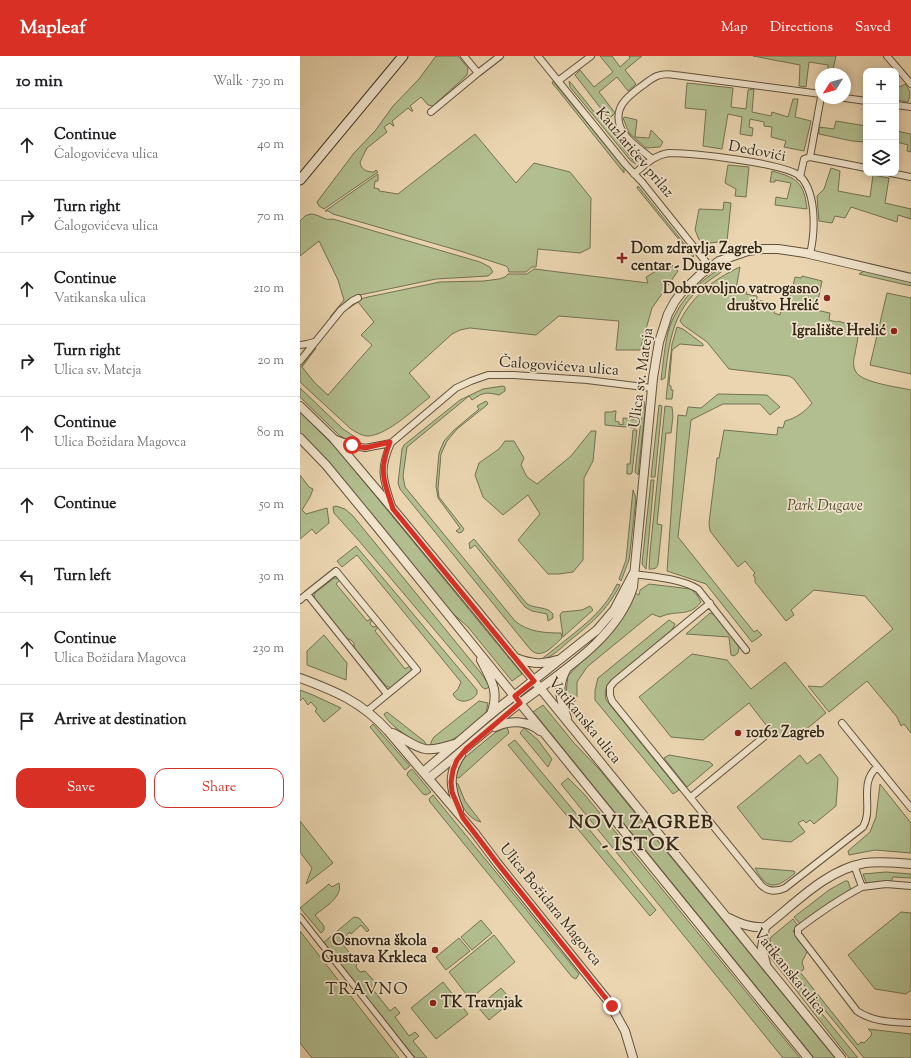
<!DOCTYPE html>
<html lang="en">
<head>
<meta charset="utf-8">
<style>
  body { margin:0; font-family:"Sorts Mill Goudy",serif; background:#f6f6f6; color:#202124 }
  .controls { position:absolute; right:12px; top:12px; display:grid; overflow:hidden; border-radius:8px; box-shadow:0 2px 10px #0003 }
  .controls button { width:36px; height:36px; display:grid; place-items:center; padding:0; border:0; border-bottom:1px solid #e0e0e0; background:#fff; color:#202124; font:20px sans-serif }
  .compass { position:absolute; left:515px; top:12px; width:36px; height:36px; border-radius:50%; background:#fff; box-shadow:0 2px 10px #0003; rotate:233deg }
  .stop { position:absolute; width:12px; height:12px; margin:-9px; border:3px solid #d93025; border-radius:50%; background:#fff }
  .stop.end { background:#d93025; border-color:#fff; box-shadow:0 1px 4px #0008 }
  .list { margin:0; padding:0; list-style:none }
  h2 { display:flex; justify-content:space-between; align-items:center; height:52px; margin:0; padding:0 16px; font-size:17px }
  h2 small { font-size:13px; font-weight:400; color:#757577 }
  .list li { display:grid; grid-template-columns:26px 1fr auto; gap:12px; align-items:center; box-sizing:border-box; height:72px; padding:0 16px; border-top:1px solid #e0e0e0 }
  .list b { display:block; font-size:15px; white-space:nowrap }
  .list p { margin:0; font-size:13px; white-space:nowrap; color:#757577 }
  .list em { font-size:13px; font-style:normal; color:#757577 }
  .actions { display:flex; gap:8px; padding:12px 16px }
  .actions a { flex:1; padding:9px 0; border:1px solid #d93025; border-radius:12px; text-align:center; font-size:14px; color:#d93025 }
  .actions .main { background:#d93025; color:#fff }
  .icon { flex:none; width:22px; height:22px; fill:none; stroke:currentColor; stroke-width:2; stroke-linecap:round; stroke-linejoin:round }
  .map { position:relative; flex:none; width:611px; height:1002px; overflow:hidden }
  header { display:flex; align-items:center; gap:24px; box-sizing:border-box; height:56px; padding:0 20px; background:#d93025; color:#fff }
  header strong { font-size:19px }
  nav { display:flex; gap:22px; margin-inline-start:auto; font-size:14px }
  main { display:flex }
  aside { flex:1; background:#fff }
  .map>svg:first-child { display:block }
</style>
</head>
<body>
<header>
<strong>Mapleaf</strong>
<nav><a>Map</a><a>Directions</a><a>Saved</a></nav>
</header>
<main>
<aside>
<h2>10 min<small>Walk · 730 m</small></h2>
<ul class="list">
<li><svg class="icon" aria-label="ahead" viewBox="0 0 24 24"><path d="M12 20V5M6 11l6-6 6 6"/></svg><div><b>Continue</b><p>Čalogovićeva ulica</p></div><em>40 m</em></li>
<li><svg class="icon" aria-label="right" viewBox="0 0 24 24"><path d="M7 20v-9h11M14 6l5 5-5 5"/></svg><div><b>Turn right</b><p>Čalogovićeva ulica</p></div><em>70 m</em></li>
<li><svg class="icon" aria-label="ahead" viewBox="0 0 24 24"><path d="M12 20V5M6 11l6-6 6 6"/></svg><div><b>Continue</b><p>Vatikanska ulica</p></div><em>210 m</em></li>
<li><svg class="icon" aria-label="right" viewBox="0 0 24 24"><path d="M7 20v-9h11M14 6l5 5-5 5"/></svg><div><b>Turn right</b><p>Ulica sv. Mateja</p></div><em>20 m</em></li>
<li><svg class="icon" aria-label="ahead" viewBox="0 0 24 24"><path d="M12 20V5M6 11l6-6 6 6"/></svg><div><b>Continue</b><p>Ulica Božidara Magovca</p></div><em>80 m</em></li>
<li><svg class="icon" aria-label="ahead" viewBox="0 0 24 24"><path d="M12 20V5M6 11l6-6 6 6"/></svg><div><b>Continue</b></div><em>50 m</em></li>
<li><svg class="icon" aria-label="left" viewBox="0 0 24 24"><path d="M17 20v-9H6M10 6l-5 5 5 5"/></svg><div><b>Turn left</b></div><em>30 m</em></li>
<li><svg class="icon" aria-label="ahead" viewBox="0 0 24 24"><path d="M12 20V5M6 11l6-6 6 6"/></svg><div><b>Continue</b><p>Ulica Božidara Magovca</p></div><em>230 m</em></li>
<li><svg class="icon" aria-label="arrive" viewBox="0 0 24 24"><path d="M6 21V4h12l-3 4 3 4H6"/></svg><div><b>Arrive at destination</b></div></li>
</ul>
<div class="actions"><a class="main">Save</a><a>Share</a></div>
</aside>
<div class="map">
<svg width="611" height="1002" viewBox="0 0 611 1002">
  <rect width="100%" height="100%" fill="#ead5b0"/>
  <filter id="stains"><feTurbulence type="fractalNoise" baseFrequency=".005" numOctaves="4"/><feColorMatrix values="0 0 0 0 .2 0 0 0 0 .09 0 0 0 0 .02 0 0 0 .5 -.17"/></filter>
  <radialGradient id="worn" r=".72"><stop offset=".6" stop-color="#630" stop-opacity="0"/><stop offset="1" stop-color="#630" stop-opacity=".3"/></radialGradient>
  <path fill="#b2be8f" stroke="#737252" d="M136,0H158L168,12L167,19L133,50L128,49L121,41L110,50L113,55H111L108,52L92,65L94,70H93L90,67L84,71L87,76L67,92L60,106C61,114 67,116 74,116L76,114L78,116L24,153L19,150L17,146L54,97L75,75L93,50L119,23Z
    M300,0H312L320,11L330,2L329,0H342L325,14L336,28L328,35L317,21L299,36L315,57L309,63L275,19L280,14L294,31L313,16Z
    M453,0H536L532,18H528V9L509,6L506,31L499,30L500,9Z
    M253,25L324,112V117L258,34L252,27Z
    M269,25L271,27L336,108L331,105L270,31Z
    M596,26L600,31L605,28C610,34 611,38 608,46L596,44Z
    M387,27L433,32L431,51L446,53L448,34L454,33L452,56L471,60L472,56L488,61L493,43H498L495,61L511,65L504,95L484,91L486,85L471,81L472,71L464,70V66L450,63L449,71L453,72L452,80L440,78L442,61L428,58L422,93L403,90L406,54L385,52Z
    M325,61L337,64L335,81L349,82L351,74L363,86L360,91L346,92L329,77L323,62Z
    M536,65L566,70V86L552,85L519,78V71L534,73Z
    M596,75L611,78V96L607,95L608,89L597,86L596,87Z
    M175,78L216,127L234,107L270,116L291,142L290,192L280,197L238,193L236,211H232L226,216H209L208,212L206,210L160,195L33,158L28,155H25L78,118V125H75L74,132L79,133V135L98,138Z
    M428,109L449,111L446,141L435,140L436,133L425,127Z
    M531,112L540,115L538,135L570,141L573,119L589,122L585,147L611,153V163L598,159L597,166L551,151L545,162L535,160L532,167L519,165L517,140L524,133Z
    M472,115C497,122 504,126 507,153L475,149L476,141L487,143L491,127L475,124V126H470Z
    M338,130L394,200L393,201L337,132Z
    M424,146L431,147L427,185L401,188L395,174L399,153L423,154Z
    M10,158C20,158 23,165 33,163L180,206L190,211L193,216L188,220L136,223L60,239L47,245L32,260L30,261L44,244L38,224L19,185L0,200V165L5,160Z
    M370,207L378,215L352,252L340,294H316L319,265L259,260L236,279L170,272L160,274L152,278L109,317L130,341C115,352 88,379 68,380C62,380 56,376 51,373L0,326V311L16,292L2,311L15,327L28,339L72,289L61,279L74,266L58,246L49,252L60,243L68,241L140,226L184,225L199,223L205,221L208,218H227L234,213L348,227L346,221Z
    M440,211L436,233L447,236L446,238L457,240V244L476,248L474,257L480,259L481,254L487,255L495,221L501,222L502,220L522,225L516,254L530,257L529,264L537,266L538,265L557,271C560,279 556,289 555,298C553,304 553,311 556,316C563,327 598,331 611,334V677L604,668L601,670L597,661L567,625L529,656L508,630L522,631L593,573L565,540L514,534L491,554L494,559L486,565L455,526V522L453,519L455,517L445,505L438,511L410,475L409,467L417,402H419L424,374L477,379L478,371L483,372L485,365C496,362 505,356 512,347L494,323L489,320L429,313L407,286L383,269L380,265C393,239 414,223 440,211Z
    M421,212L422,215L420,217C376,245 370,274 365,322L361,324C363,309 364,295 367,281C373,251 396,227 421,212Z
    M564,215L611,226V230L559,218Z
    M587,237L611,242V318L570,309Z
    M377,271L383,273L403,288V290L380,288L372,294L369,329L371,330V334H373L372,343H366L372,288Z
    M203,330L205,331V335L199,339C185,336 184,336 172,344L169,340L107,391L103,420L105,431L215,565C228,576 245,577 261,577L262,582C253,590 241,605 230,593L100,433L98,427L102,393L104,389L160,344L183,333Z
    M0,332L43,373L58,383L61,388L51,386L39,379L0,341Z
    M418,338L467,339L480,351L470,359L460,348H423L391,364L378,481L454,576L457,574L462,579L452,586L406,528L367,515L378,359L386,360L388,351L401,352Z
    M186,345L188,347L187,349L157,373L147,385L141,398L138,433L139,441L164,473L162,476L159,477L156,475L160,472L138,442L136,430L139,397L144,385L153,375L179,353L177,350Z
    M344,345L345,355L338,419L335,416L343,346Z
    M359,349L362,350L355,421H351Z
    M365,350L372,351L373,360L371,377H366L357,468L362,469L358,508C357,513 354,513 349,513L350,496Z
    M313,355H316L315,365L319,366V368L323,369V362L334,363V361L338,362L337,371L335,372L305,369V356H313Z
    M0,356L37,393L222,618L212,625L168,571L148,553L10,388L0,378Z
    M333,374H337L332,417L331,418H327V408H330Z
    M291,375H296L293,405L284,422L283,504L273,516L259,518H248L218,484L240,458L228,439L203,459L183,441L175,419L179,407L199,393L205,385H214L224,402L221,409L227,421L237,428L271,400Z
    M0,419L9,431L13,433L10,441L2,454L6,458L27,452L29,467L16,478L12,473L0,483Z
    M351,424H354L346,513L342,508Z
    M333,434L336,442L330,497L329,504L321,525L319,523L326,504Z
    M36,450L45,453L53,460L181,617L190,631L185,633L182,631L177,624L60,486L34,457L33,451Z
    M174,483L227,548C235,553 247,550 253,558V562L248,565L247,558L232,555L225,551L175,489L170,493L169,487Z
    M56,490L177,634V638C171,646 158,649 153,638L158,633L161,626L57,499L42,511L37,505Z
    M34,522H38L40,524L36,528L67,565L71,563H72L70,568L73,571L78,570V571L75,575L105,613L110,610L111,614L110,617L91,632L86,630L54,592V587L51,584L46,582L15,543L14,539L16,536Z
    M317,528L320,529C306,556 290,568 268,586C260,593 252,601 242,604L243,602C251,596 259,589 267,583C287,567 306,552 317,528Z
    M349,528L391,533L397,539L401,546C389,562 377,553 360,561L352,558L343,565L287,611L277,626V641L273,649L266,636L268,620L293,593L333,536L339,539L340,534Z
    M290,550L293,554L263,581L260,559L262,556L282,554Z
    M410,557L416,559L439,591L438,597L434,600L431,599L429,581L386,578Z
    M369,564L375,568L372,574L311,625C306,631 304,635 306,644L379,734L373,738L295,644V634L298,622Z
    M24,579L47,607L46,624L7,609V595Z
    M392,598L427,604L451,633L485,606L526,657L494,683L473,678L449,647L403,684L371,681L339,641Z
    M0,634L13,639L41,652L24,666L15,655L17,653L11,646L8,649L3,642L0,645Z
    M179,645L188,647L186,657C170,671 154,688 131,691V686L134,681Z
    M243,649L274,687L299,713L535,1002H514L236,659L233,656Z
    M87,656L124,685L126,688V691C114,685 89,670 84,658Z
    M73,668L110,710L105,714L70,671Z
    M207,671L209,677L159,722L155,721L163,703L196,676Z
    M224,672L238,684L252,703L248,711L220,677Z
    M215,684L356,854L350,860L208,689Z
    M520,698L538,722L536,750L514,768L510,764L506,767L503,764L498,767L505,776L491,786L462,783L437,751L500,699L507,708Z
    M369,699L410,706L413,709L387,731L364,702Z
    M112,713L131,736L126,739L123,738L107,719L108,716Z
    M268,722L284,738L318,779L500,1002H483L261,728Z
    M155,726L158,728L165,745L181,766C164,762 158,741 155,726Z
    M580,728L611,767V797L575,794L549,799L548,795L570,776L576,761Z
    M133,739L279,918L276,923L272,921L130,746L129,743Z
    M0,765L33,807L6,828L12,812L0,796Z
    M455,812L494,815L495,817C477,832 468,836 455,812Z
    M586,816L611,818V822L593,821L591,826L570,828L566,826L563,818Z
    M545,825H548L551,834L532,845L501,869L494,861L529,834Z
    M39,827C43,841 25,851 15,859L24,870V874L21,877L0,852L29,828L32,831Z
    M601,856L611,857V934L606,938L575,933L548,899Z
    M54,861L59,862L69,874L67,876L61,869L51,878L50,876L40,885L57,906L56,911L60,916L65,915L76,927L71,931L90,955L95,951L100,957L95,961L109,980L115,976L119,980L113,985L127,1002H115L23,887Z
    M493,863L499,871L493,875L508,894L502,906L504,913L500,916L558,989L561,986L564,987L571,980V979L572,977L568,973L611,978V1002H564L556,992L471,889L470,884L471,881Z
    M181,864L192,877L172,894L161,881Z
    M0,875L99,1002H12L0,987Z
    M194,879L215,906L170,943L149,916Z
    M159,882L170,895L146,914L136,901Z
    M465,888L558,1002H549L470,901Z
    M143,926L168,958L136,983L111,952Z
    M201,932L212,945L189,964L178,951Z"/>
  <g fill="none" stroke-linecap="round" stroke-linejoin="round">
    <g stroke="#62523c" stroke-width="7">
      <path id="pedestrian" d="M0,861L111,1002"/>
    </g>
    <g stroke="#62523c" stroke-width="8">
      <path id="minor" d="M238,0L326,109L342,126L410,211
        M587,0L611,28
        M178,17L200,0
        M258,25L291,0
        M545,42L566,45
        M596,49L611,51
        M131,56L178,17L164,0
        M510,101L521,41
        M510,101L566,112
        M352,103C341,93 325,84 320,70C314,52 326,42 339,32C345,28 350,23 357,20C362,18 369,18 375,19L521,38
        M591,117L611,121
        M334,118C345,109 354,99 369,97C392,97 487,107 501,121C517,139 515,177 510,198
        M500,121L504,103L510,101
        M0,289L7,288L14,286
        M0,305L41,254L52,245L58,242
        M33,382L52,389L65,392L91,387L156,332L171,325L188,319H214L287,324L352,332
        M91,387C79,414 83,423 92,450
        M333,518C354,521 379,522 398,533L446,594
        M0,544L7,538
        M410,547L314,626L310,631V639L312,645L461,829C468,836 476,836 485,832L563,771C574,752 558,728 577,711
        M67,655L117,614L36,515L7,538L87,638
        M542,667L611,752
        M391,741L465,680
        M554,809L562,831C539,843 519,857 498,873V878L557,955C573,966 592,966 611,967
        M562,831L586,828L611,830"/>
    </g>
    <g stroke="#62523c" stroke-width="10">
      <path id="tertiary" d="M0,350L33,382L93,453L179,557L541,1002
        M0,382L26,409L77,471L508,1002
        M216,602C231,608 243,609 257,604
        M181,604C191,624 200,635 191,658
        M266,614C256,633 261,644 267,662
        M0,622C35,635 62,646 88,675L174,776L198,808L309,946L325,975L333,1002
        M195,671C210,664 227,664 240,675
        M93,677C121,692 121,699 154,688
        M123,716L191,658L297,574L314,554L333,518
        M129,722C157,700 183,676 211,654C254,620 316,586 333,531L353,322L359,286L368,258L375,245L382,236L401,218L419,205L448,195L463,193H478L505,197L611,222
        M159,754C151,734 147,718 161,699
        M429,862C441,868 451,872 465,871
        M465,871C496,847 526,814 565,807C580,805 596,807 611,808
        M465,871L462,892L466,908"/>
    </g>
    <g stroke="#342716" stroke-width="11">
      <path id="secondary" d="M0,124L103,0"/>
    </g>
    <use href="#pedestrian" stroke="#f1e4cc" stroke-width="5"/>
    <use href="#minor" stroke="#f1e4cc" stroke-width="6"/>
    <use href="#tertiary" stroke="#f1e4cc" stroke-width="8"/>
    <use href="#secondary" stroke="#f1e4cc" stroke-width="9"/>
  </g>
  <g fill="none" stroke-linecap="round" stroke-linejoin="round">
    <path stroke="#d93025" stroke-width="5" d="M52,389L65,392L90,386C78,416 84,425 93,453L234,625L215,640L220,647L166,693L157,704L153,714L151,726L152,736L163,762L198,808L312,950"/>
  </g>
  <g fill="#8f2418" stroke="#f1e4cc" stroke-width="1.5">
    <path d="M320 196h4v4h4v4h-4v4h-4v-4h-4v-4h4z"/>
    <circle cx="527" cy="242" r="4"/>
    <circle cx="594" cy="275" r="4"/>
    <circle cx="438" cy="677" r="4"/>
    <circle cx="135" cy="894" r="4"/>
    <circle cx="133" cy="947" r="4"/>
  </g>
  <g text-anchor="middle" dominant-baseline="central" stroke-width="3.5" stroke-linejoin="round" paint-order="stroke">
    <g font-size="15" fill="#342716" stroke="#f1e4cc">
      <text transform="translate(457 96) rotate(11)">Dedovići</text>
      <text transform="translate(334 97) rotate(50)">Kauzlarićev prilaz</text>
      <text transform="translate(259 311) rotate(4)">Čalogovićeva ulica</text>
      <text transform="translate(342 322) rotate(-82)">Ulica sv. Mateja</text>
      <text transform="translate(284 665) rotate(51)">Vatikanska ulica</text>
      <text transform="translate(250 849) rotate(51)">Ulica Božidara Magovca</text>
      <text transform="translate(489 916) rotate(51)">Vatikanska ulica</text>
    </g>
    <g font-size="15" font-weight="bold" fill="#342716" stroke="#f1e4cc" text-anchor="start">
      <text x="331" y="193">Dom zdravlja Zagreb<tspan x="331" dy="17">centar - Dugave</tspan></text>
      <text x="519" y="233" text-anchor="end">Dobrovoljno vatrogasno<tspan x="519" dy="17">društvo Hrelić</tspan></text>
      <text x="586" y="275" text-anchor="end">Igralište Hrelić</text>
      <text x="446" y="677">10162 Zagreb</text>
      <text x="127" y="885" text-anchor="end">Osnovna škola<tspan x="127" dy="17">Gustava Krkleca</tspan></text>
      <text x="141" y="947">TK Travnjak</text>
    </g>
    <g font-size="15" font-style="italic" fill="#544d34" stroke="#f1e4cc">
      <text x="525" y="450">Park Dugave</text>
    </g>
    <g font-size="17" letter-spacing="1" fill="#342716" stroke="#f1e4cc">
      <text x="67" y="934">TRAVNO</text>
    </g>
    <g font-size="19" font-weight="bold" letter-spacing="1" fill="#342716" stroke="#f1e4cc">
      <text x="341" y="767">NOVI ZAGREB<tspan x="341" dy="22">- ISTOK</tspan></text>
    </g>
  </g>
  <rect width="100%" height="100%" filter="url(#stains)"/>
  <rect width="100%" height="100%" fill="url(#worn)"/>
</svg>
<div class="controls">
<button>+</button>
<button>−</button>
<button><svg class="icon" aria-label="layers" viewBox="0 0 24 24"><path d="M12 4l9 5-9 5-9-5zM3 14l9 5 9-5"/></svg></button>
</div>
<svg class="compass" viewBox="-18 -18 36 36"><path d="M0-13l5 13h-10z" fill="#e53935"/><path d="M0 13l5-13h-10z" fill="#757577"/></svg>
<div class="stop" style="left:52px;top:389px"></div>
<div class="stop end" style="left:312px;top:950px"></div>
</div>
</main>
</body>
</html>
